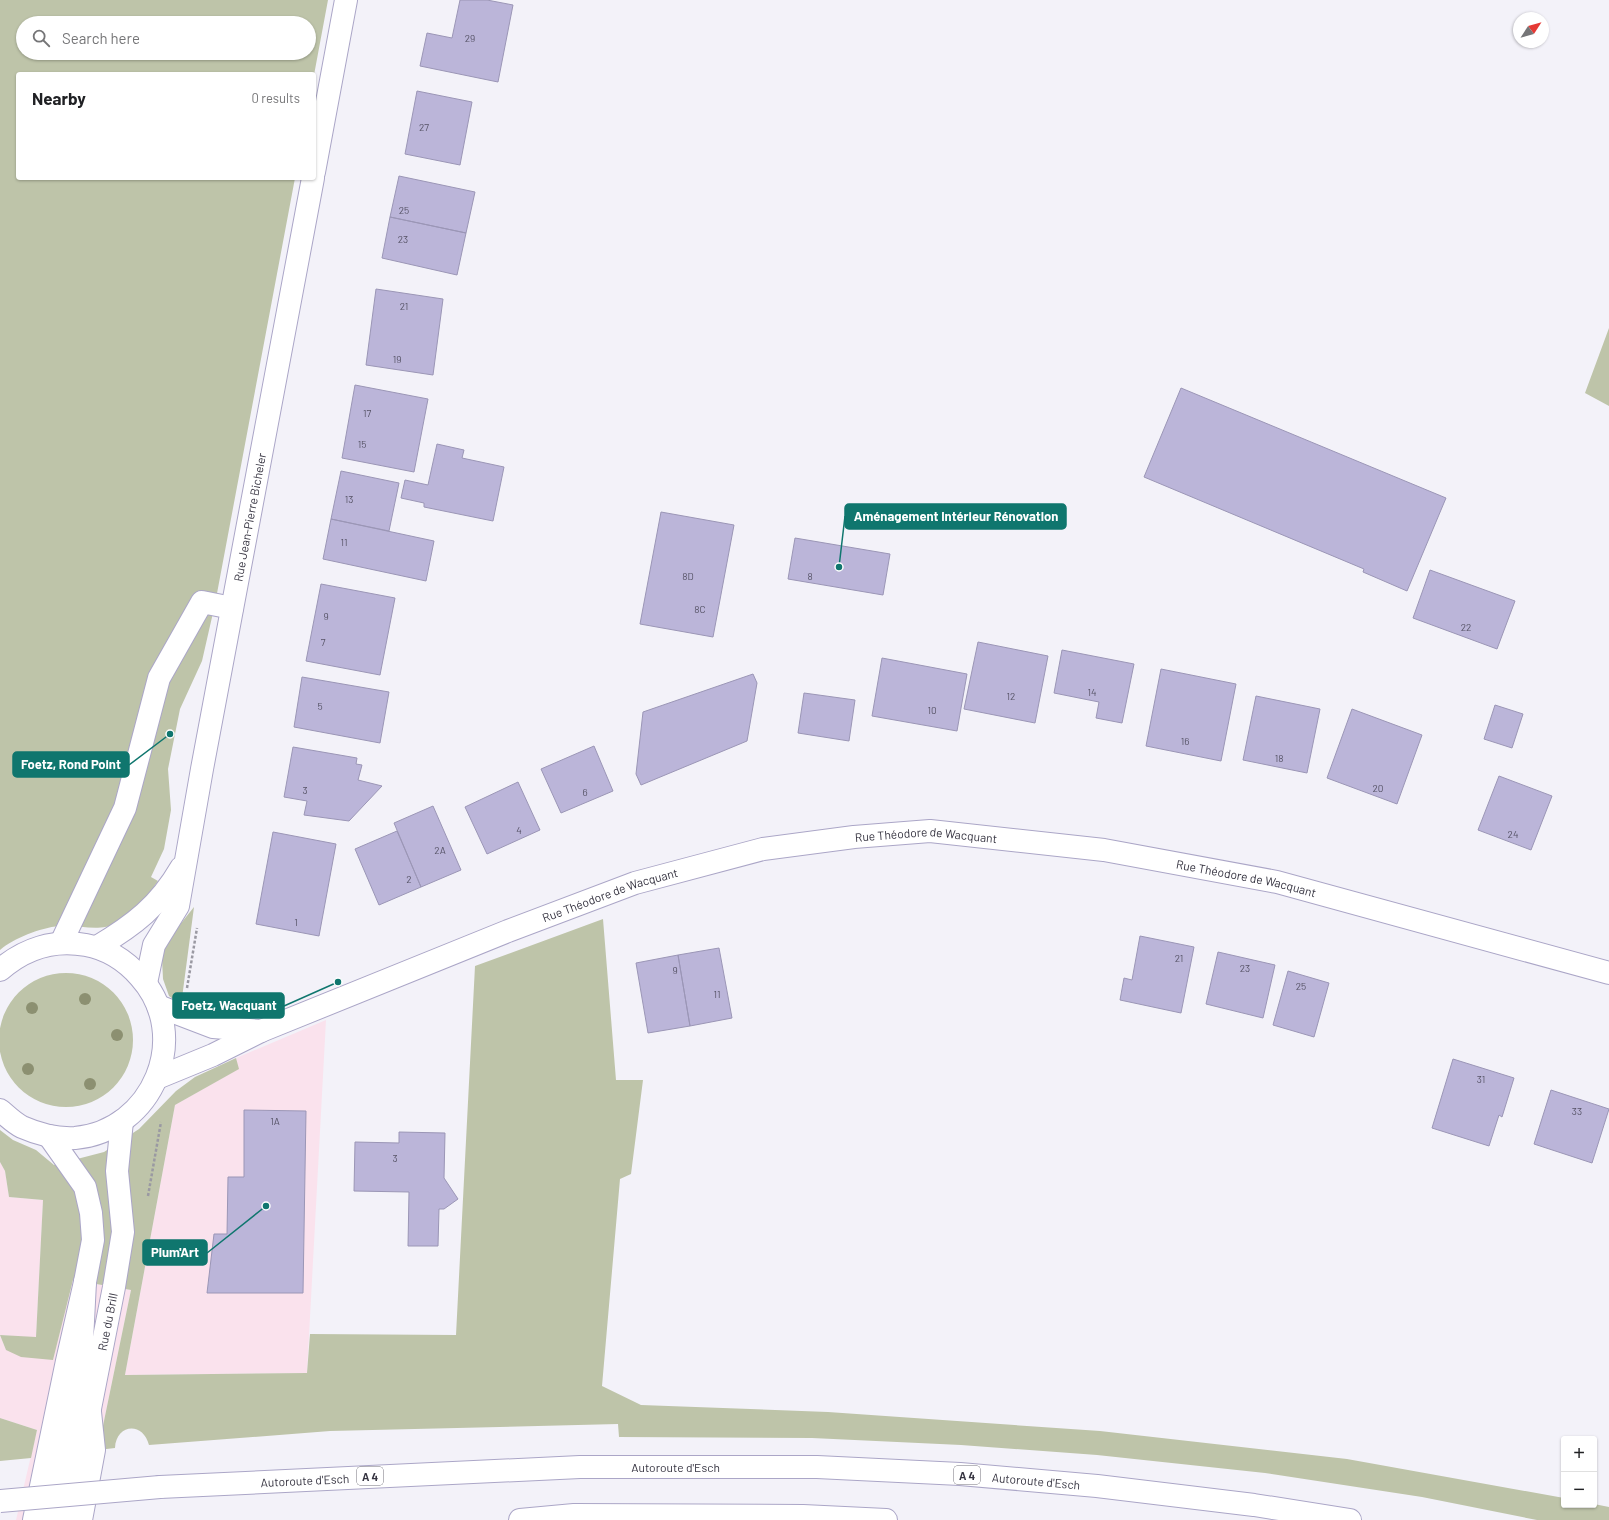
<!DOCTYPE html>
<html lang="en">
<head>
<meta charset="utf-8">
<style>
  body { margin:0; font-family:Barlow,sans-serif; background:#f6f6f6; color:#202124 }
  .controls { position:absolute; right:12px; bottom:12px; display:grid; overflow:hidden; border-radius:4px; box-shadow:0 1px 3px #0004 }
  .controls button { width:36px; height:36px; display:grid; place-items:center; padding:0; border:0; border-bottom:1px solid #e0e0e0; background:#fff; color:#202124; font:20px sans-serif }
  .compass { position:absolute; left:1513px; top:12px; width:36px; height:36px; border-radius:50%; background:#fff; box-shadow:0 1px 3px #0004; rotate:54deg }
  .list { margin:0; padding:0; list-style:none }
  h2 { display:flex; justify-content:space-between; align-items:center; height:52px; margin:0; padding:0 16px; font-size:17px }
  h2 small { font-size:13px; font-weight:400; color:#757577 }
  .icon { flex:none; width:22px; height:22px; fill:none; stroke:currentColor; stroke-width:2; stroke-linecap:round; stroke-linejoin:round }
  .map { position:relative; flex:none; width:1609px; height:1520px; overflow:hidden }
  .search { position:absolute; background:#fff; box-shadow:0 1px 3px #0004; left:16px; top:16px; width:300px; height:44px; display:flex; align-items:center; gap:10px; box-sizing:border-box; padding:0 14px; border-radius:22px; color:#757577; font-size:15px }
  .panel { position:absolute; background:#fff; box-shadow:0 1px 3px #0004; left:16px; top:72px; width:300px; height:108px; border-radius:4px }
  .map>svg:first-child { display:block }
</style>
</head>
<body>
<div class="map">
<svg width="1609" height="1520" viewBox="0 0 1609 1520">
  <rect width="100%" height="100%" fill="#f3f2f9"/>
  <path fill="#fae2ed" d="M326,1020L307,1373L125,1375L175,1105L238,1069L236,1058Z
    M0,1162L5,1171L9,1197L43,1200L36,1338L0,1335L6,1350L53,1359L73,1280L131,1290L98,1450L86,1520H16L37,1430L0,1418Z"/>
  <path fill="#bec4a9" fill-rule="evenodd" d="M0,0H328L314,75V74H18V178H295L215,604L202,661L180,709L168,769L171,810L164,849L151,877L158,881C149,894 134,917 119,923C95,933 81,924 59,926C40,928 14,938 0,950ZM23,23H309V53H23Z
    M1609,328V406L1585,393Z
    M194,907L182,998L177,1002L169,996L163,979L162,959L166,942Z
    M603,919L616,1080H643L631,1174L620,1179L602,1386L641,1405L828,1412L1100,1431L1347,1459L1564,1498V1505L1594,1504L1609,1507V1520H1537L1422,1497L1265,1473L1097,1455L961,1445L812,1438L619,1437L618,1424L330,1431L149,1445C143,1421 116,1424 115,1448L98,1450L131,1290L73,1280L53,1360L21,1357L6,1350L0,1335L36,1337L43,1200L9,1197L5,1171L0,1162V1130L13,1140L36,1150L54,1165L104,1152L139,1129L176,1091L195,1077L236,1058L239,1069L175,1105L125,1375L307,1373L310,1334L456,1335L475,966Z
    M-1 1040a67 67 0 1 1 134 0a67 67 0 1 1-134 0Z
    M0,1418L37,1430L31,1458L0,1461Z"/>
  <path fill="#bbb5d9" stroke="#9b96b6" d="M460,0H487L513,5L498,82L420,66L427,33L452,38Z
    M417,91L472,102L460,165L405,154Z
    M399,176L475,192L466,233L390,217Z
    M390,217L466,233L457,275L382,258Z
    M376,289L443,299L433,375L366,365Z
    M355,385L428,399L414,472L342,458Z
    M1181,388L1446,498L1407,591L1363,572L1364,569L1144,477Z
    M437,444L464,450L462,458L504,467L493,521L424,507V503L401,498L405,480L428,485Z
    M341,471L399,483L389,531L331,519Z
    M661,512L734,525L713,637L640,624Z
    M331,519L434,541L426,581L323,559Z
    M795,538L890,554L883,595L788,579Z
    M1430,570L1515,601L1497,649L1413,618Z
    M321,584L395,598L380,675L306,661Z
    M978,642L1048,656L1035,723L964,709Z
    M1062,650L1134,664L1122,723L1096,718L1099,702L1054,693Z
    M882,658L967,674L957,731L872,716Z
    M1161,669L1236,684L1221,761L1146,746Z
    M753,674L757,683L747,741L641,785L636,774L643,712Z
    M302,677L389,692L380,743L294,727Z
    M804,693L855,700L849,741L798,733Z
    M1256,696L1320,709L1307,773L1243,760Z
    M1495,705L1523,714L1512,748L1484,739Z
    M1352,709L1422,735L1397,804L1327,778Z
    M594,746L613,791L561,813L541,769Z
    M293,747L357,758L356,764L362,765L358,780L382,786L349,821L304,815L307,801L284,797Z
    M1499,776L1552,796L1531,850L1478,830Z
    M518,782L540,830L487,854L465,807Z
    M433,806L461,870L421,887L394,823Z
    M397,831L421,887L379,905L355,849Z
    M273,832L336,844L319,936L256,924Z
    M1140,936L1194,947L1181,1013L1120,1000L1124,978L1132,980Z
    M719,948L732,1018L690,1026L678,955Z
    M1218,952L1275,965L1263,1018L1206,1004Z
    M678,955L690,1026L648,1033L636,963Z
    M1288,971L1329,983L1314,1037L1273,1025Z
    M1453,1059L1514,1078L1502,1117L1499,1115L1489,1146L1432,1128Z
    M1551,1090L1609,1109L1592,1163L1534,1144Z
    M244,1110L306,1111L303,1293H207L214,1234H227L228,1177H244Z
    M399,1132L445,1133L444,1178L458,1199L444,1209H439L438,1246H408L409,1192L354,1191L355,1142L399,1143Z"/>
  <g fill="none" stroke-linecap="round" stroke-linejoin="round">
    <g stroke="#aba6c7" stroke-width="24">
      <g id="minor">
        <path d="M61,943L125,808L159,678L202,602L232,608"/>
        <path d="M158,1006L213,1027L261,1031"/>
        <path id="s1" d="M157,1078L213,1055L261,1031L508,931L635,883L763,849L854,837L930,831L1104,850L1277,882L1609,973"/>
      </g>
    </g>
    <g stroke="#aba6c7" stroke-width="24">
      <g id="major">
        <path d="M314,172L346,0"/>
        <path d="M97,947C134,925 159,906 181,868"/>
        <path d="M0,970C24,949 54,939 86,945C108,949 126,961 140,977C193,1036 153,1131 75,1138C57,1139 38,1134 22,1127C14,1123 7,1116 0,1110"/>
        <path id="s2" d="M146,983L154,945L178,906L202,769L313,178"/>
        <path d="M34,1520L67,1361L85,1282L93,1240L91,1213L85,1187L49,1136"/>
        <path id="s3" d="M68,1520L114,1287L123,1232L117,1171L122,1121"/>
      </g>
    </g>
    <g stroke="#aba6c7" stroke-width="24">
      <g id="highway">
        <path id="s4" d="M160,1487L580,1467H817L960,1474L1097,1486L1254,1505L1350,1520"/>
        <path d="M49,1520L82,1341L85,1282"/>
        <path d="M81,1520L94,1450L90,1412"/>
        <path d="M520,1520L574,1515L803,1516L886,1520"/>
      </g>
    </g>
    <path stroke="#9a99a2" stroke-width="2.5" stroke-dasharray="3 2" stroke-linecap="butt" d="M187,988L197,928
      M148,1196L161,1122"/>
    <use href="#minor" stroke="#fff" stroke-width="22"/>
    <use href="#major" stroke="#fff" stroke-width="22"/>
    <use href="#highway" stroke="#fff" stroke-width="22"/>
    <g stroke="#aba6c7" stroke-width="24" stroke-linecap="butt">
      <path id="highway-bridge" d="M0,1501L160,1487"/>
    </g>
    <use href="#highway-bridge" stroke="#fff" stroke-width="22"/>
  </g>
  <g fill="#8c9071">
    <circle cx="85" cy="999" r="6"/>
    <circle cx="32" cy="1008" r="6"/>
    <circle cx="117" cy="1035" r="6"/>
    <circle cx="28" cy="1069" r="6"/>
    <circle cx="90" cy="1084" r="6"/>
  </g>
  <g text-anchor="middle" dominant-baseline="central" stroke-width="3.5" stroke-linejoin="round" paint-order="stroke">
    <g font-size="10" fill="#575467">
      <text x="470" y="38">29</text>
      <text x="424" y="127">27</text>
      <text x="404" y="210">25</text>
      <text x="403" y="239">23</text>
      <text x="404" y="306">21</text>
      <text x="397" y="359">19</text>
      <text x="367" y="413">17</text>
      <text x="362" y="444">15</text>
      <text x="349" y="499">13</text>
      <text x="344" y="542">11</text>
      <text x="688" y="576">8D</text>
      <text x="810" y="576">8</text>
      <text x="700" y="609">8C</text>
      <text x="326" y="616">9</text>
      <text x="1466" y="627">22</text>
      <text x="323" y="642">7</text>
      <text x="1092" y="692">14</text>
      <text x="1011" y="696">12</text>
      <text x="320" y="706">5</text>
      <text x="932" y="710">10</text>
      <text x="1185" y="741">16</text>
      <text x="1279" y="758">18</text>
      <text x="1378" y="788">20</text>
      <text x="305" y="790">3</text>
      <text x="585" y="792">6</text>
      <text x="519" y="830">4</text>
      <text x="1513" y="834">24</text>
      <text x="440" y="850">2A</text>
      <text x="409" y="879">2</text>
      <text x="296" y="922">1</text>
      <text x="1179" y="958">21</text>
      <text x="1245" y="968">23</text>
      <text x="675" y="970">9</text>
      <text x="1301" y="986">25</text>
      <text x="717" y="994">11</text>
      <text x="1481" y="1079">31</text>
      <text x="1577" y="1111">33</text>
      <text x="275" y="1121">1A</text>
      <text x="395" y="1158">3</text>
    </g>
    <g fill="#fff" stroke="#72717a" stroke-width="1">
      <rect x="954" y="1466" width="26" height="18" rx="3"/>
      <rect x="357" y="1467" width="26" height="18" rx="3"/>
    </g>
    <g font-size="11" font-weight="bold" fill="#363441">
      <text x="967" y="1475">A 4</text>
      <text x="370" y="1476">A 4</text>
    </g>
    <g font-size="12" fill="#363441" stroke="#fff">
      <text stroke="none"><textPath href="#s2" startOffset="480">Rue Jean-Pierre Bicheler</textPath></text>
      <text stroke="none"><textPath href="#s1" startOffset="813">Rue Théodore de Wacquant</textPath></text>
      <text stroke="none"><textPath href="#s1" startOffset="1137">Rue Théodore de Wacquant</textPath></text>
      <text stroke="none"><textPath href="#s1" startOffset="489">Rue Théodore de Wacquant</textPath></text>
      <text stroke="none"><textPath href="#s3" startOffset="202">Rue du Brill</textPath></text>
      <text stroke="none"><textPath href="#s4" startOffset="516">Autoroute d'Esch</textPath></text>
      <text stroke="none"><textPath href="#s4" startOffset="145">Autoroute d'Esch</textPath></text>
      <text stroke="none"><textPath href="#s4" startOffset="877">Autoroute d'Esch</textPath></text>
    </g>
  </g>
  <path fill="none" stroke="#0f766e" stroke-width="1.5" d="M839 567L845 516M170 734L129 765M338 982L284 1006M266 1206L207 1253"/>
  <g fill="#0f766e" stroke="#fff" stroke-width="1.5">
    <circle cx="839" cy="567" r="4"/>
    <circle cx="170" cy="734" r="4"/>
    <circle cx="338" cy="982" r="4"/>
    <circle cx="266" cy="1206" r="4"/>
  </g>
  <g fill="#0f766e" stroke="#0f766e" stroke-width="1.5">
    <rect x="845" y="504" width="221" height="25" rx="4"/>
    <rect x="13" y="752" width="116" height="25" rx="4"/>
    <rect x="173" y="993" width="111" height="25" rx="4"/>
    <rect x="143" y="1240" width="64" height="25" rx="4"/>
  </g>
  <g font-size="13" text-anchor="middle" font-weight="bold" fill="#fff">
    <text x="956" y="521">Aménagement Intérieur Rénovation</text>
    <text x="71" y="769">Foetz, Rond Point</text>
    <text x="229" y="1010">Foetz, Wacquant</text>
    <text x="175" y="1257">Plum'Art</text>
  </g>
</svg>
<div class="controls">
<button>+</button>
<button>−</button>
</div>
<svg class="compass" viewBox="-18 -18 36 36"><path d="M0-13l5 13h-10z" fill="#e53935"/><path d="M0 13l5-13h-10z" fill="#757577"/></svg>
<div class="search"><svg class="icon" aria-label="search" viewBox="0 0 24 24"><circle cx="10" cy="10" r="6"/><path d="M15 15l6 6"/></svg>Search here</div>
<section class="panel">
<h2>Nearby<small>0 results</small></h2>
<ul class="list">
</ul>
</section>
</div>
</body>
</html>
